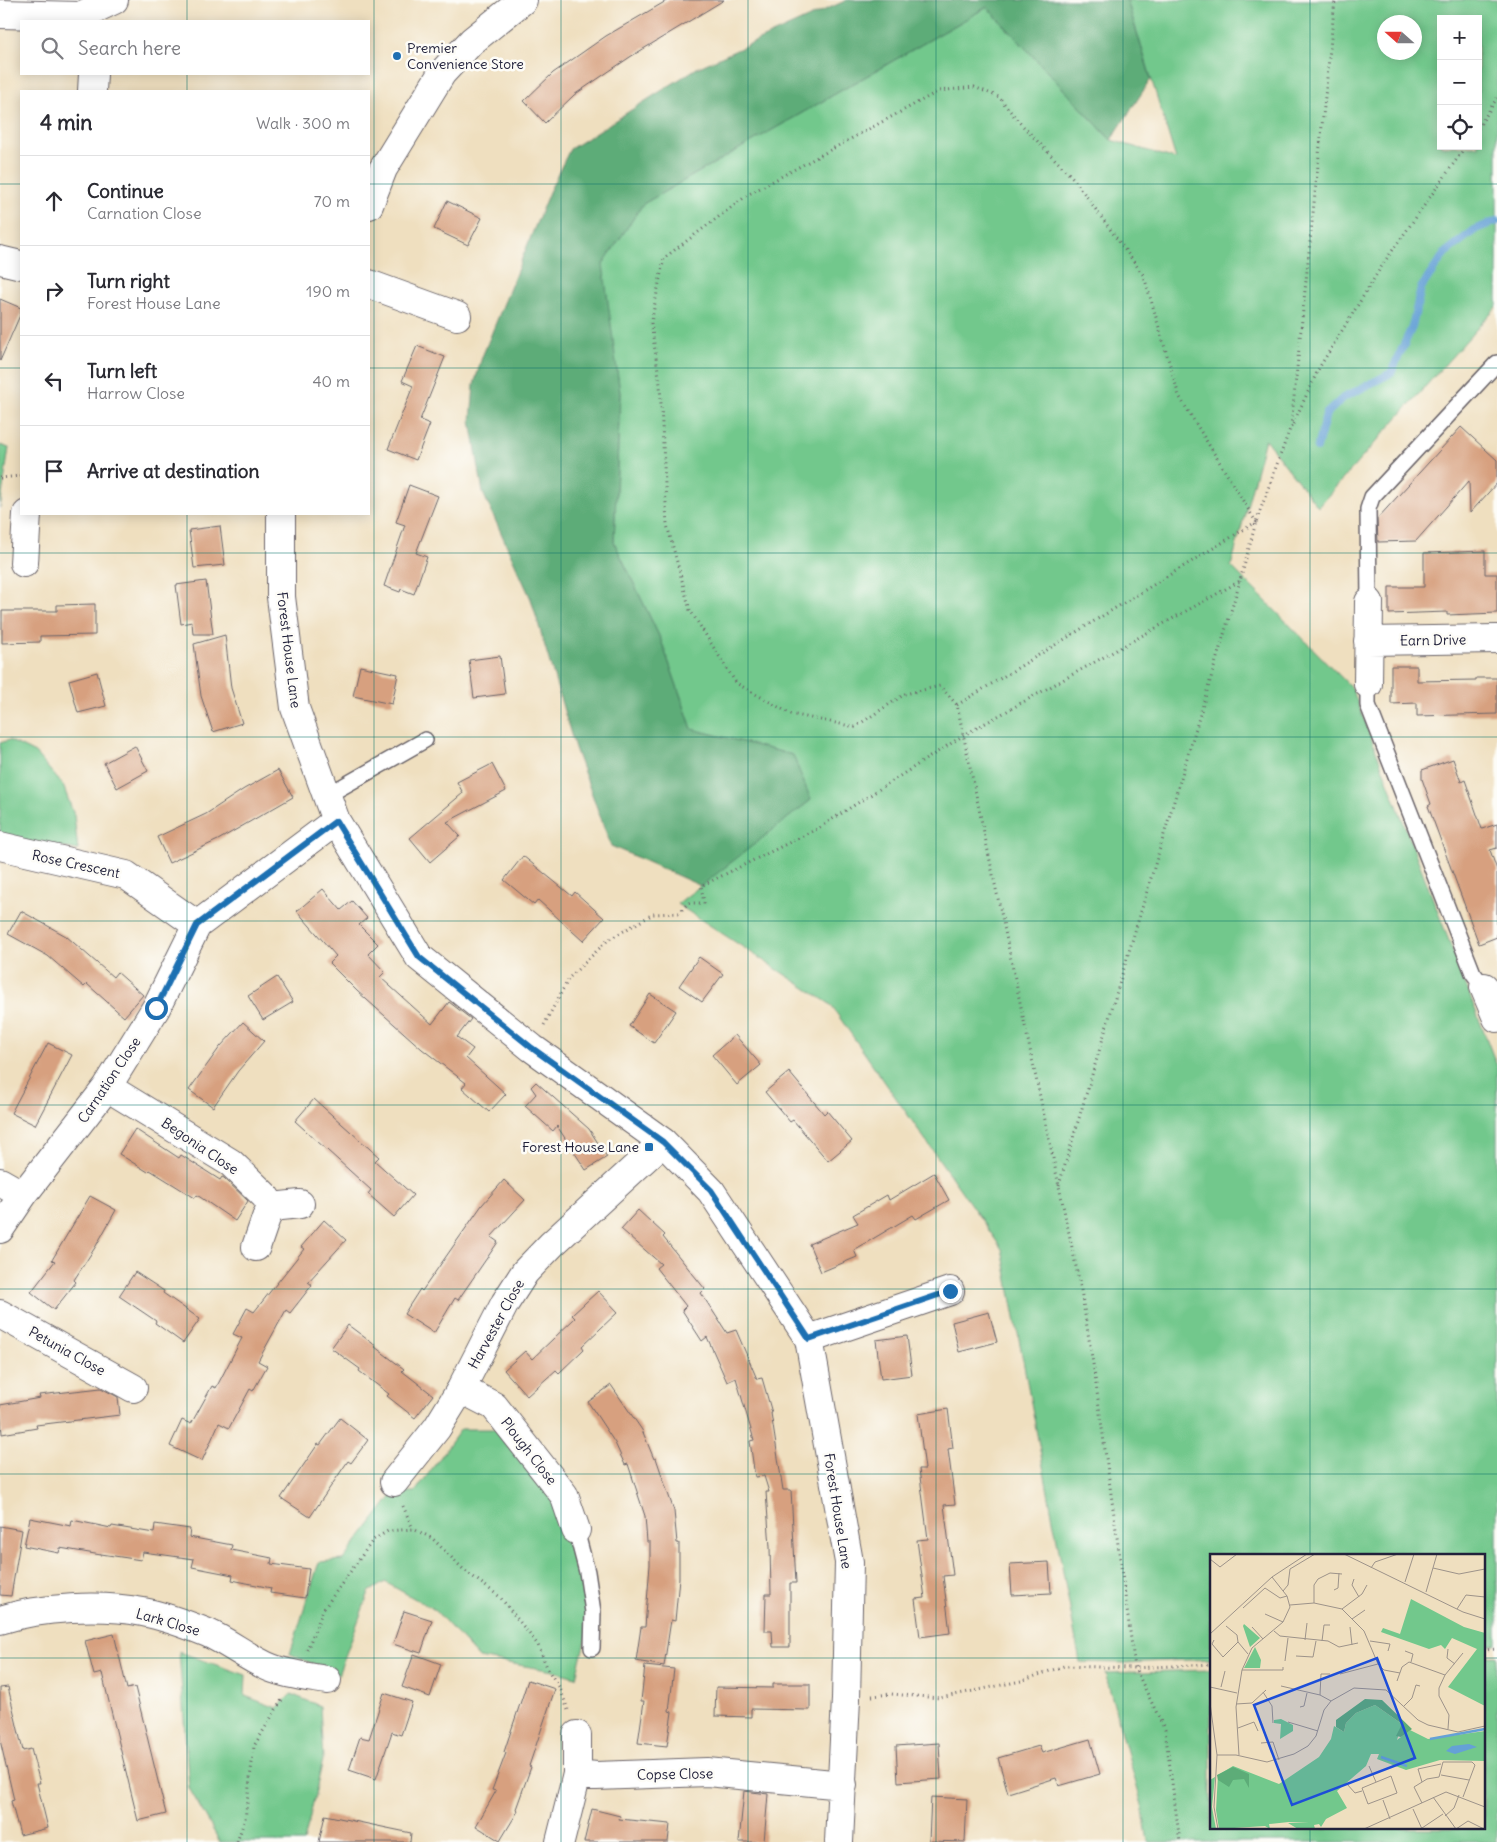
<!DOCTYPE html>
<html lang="en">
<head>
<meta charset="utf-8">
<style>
  body { margin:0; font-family:Delius,sans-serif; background:#f7f7f7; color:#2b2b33 }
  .controls { position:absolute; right:15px; top:15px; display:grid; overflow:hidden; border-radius:0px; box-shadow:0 2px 12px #0003 }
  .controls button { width:45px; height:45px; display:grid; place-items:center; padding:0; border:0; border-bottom:1px solid #e1e1e2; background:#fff; color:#2b2b33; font:25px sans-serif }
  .compass { position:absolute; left:1377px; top:15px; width:45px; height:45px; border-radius:50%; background:#fff; box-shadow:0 2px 12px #0003; rotate:291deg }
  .stop { position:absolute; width:15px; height:15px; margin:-11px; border:4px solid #1f6fb2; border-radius:50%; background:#fff }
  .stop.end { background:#1f6fb2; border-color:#fff; box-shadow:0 1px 5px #0008 }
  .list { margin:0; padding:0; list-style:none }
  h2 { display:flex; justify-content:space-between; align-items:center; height:65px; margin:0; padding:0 20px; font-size:21px }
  h2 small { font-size:16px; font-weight:400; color:#7c7c81 }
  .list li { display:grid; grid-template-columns:32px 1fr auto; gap:15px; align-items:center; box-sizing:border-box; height:90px; padding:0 20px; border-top:1px solid #e1e1e2 }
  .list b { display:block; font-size:19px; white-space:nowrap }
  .list p { margin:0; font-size:16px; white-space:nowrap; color:#7c7c81 }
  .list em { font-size:16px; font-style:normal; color:#7c7c81 }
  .icon { flex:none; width:28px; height:28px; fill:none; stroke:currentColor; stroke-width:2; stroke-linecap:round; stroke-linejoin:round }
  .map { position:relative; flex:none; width:1497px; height:1842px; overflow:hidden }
  .search { position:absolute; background:#fff; box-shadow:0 2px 12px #0003; left:20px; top:20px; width:350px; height:55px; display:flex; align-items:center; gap:12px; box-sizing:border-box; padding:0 18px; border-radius:0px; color:#7c7c81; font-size:19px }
  .panel { position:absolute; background:#fff; box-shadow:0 2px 12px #0003; left:20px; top:90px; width:350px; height:425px; border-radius:0px }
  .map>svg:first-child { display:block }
</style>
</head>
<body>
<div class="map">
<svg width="1497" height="1842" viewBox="0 0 1497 1842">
  <rect width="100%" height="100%" fill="#fdfcf7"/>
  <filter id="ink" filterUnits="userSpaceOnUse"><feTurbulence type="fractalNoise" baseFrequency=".02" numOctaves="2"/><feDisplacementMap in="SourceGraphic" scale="10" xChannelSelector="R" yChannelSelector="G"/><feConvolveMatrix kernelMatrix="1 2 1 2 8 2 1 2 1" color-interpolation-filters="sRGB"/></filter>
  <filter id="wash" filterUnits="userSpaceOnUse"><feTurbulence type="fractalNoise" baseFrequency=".0096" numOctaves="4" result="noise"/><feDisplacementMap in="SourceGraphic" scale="20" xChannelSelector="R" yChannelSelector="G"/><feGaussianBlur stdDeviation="1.12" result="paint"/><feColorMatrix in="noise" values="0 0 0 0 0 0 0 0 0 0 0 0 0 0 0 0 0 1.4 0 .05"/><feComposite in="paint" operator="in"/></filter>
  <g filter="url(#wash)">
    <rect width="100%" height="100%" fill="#efdfbf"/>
    <path fill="#72c88c" stroke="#4a7564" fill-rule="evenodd" d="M1127,0H1497V306L1318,507L1265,439L1231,566L1352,688L1497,1066V1644L1483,1645V1556H1211V1659L1125,1663L1080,1662L1002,1249L830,1004L677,904L811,800L792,755L692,729L661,640L614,542L620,393L602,264L643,204L987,7L1111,140L1176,159ZM1441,19H1478V146H1441ZM1384,22H1414V52H1384Z
      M0,445L9,448L0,509Z
      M9,740L35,753L63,785L74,815L78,850L0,837V743Z
      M461,1429H501L537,1463L577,1558L589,1625L576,1677L553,1671L479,1658L435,1610L385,1582L369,1592L338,1675L290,1654L319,1562L343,1560L395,1492H415Z
      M179,1652L246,1675L245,1696L277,1708L291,1694L320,1706L323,1760L304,1842H220L189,1788Z
      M1497,1655V1842H1148L1142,1805L1105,1673L1211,1670V1828H1483V1656Z"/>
    <path fill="#5dac78" stroke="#40675a" d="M847,0H1127L1151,79L1111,140L987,7L643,204L603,264L620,393L614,542L661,640L692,729L793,755L811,800L701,886L611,846L575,748L531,599L483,493L471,421L474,385L482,357L549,192L570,149L697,68Z"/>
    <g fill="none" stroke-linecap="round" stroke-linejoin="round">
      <path stroke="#65a1d6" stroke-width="8" d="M1317,448L1326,414L1343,398L1391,373L1412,327L1421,288L1445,253L1476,229L1497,221"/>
    </g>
    <g id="blocks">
      <path fill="#d7a07f" d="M668,0H724L630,57L574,95L545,123L524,101L553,73L606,36Z
        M447,201L482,218L468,245L434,229Z
        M0,299L21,308V313L0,361Z
        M417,346L445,357L420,420L430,424L416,460L388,449L413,386L402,381Z
        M1461,427L1497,460V483L1470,513L1469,481L1416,541L1378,542L1377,519Z
        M409,485L438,496L416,553L427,557L414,594L401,589L400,592L384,586L405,525L396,522Z
        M220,526L225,565L194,568L189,530Z
        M1485,551V574H1497V613L1447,615V612L1389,614V587H1424V553Z
        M206,581L213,634H193L192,622L181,624L176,585Z
        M95,604V635L40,636V642L2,643V611H57V605Z
        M225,635L231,688L242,723L213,732L201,696L194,644Z
        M500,656L505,694L474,698L469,660Z
        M360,666L398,674L392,704L353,696Z
        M1391,666H1417V681L1476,680V678H1497V714L1417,716V703L1391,704Z
        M97,672L106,706L78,713L69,680Z
        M135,746L148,771L117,788L104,763Z
        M1453,759L1461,782L1465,780L1482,829L1497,824V848L1490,850L1497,870V937L1479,944L1428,806L1431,804L1422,779V770Z
        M492,764L506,791L447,822L460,836L430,862L410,838L463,793L457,782Z
        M278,770L293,797L218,840L169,863L157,837L206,814L244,789Z
        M523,856L572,896L575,892L604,918L583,941L538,900L534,905L504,880Z
        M323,889L341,910L352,901L367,918L359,925L378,944L368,954L385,972L380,977L432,1024L449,1002L471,1019L457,1037L473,1049L466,1058L506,1094L489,1112L462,1088L466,1083L422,1049L357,991L329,963L336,956L297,911Z
        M21,911L66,936L113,977L117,972L143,995L124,1017L87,984L84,987L48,956L8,934Z
        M699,957L723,974L702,1002L679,986Z
        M277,977L293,1002L263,1020L248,996Z
        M650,994L676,1011L654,1043L629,1026Z
        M243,1022L264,1041L238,1071L213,1107L189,1090L220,1047Z
        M735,1035L761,1065L737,1085L712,1055Z
        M48,1043L72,1055L35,1125L11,1113Z
        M789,1072L824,1114L827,1111L852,1141L828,1161L793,1120L790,1122L765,1092Z
        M536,1082L589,1129L607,1157L586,1170L557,1126L553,1131L525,1106L536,1094L531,1087Z
        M314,1099L379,1157L375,1161L413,1195L394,1217L368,1194L371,1190L295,1121Z
        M135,1129L179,1158L181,1155L220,1180L222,1177L224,1178L248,1201L235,1221L197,1195L195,1198L150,1170L148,1172L119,1154Z
        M934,1173L949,1200L916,1219L913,1215L854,1250L857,1257L821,1272L809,1244L858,1223L853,1215L887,1195L889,1200Z
        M504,1180L525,1200L491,1237L498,1242L458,1300L455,1298L434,1333L404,1314L420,1289L422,1291L482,1205Z
        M90,1196L116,1210L96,1246L74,1280L76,1282L54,1310L31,1292L55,1261L52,1260Z
        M638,1210L665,1235L663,1237L705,1289L701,1293L727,1333L736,1330L757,1379L762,1378L772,1413H771L783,1490H791L796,1583H790V1647H773L772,1631H765L766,1594H771L770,1547L766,1492H769L764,1476L755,1477L750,1441L754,1440L736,1378L727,1382L707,1337L702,1341L682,1310L686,1306L656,1268L661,1264L621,1229Z
        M324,1220L346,1240L308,1282L312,1285L290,1313L286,1310L258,1361L267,1366L253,1391L250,1389L229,1428L219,1423L202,1461L170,1446L182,1420L191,1424L212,1386L216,1388L242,1338L233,1334L247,1308L254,1312L304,1249L301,1247Z
        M135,1272L164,1291L163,1293L200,1319L183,1343L155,1323L156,1321L119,1296Z
        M598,1291L618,1312L582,1346L584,1349L559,1373L556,1370L527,1396L504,1370L525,1351L532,1359L575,1318L572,1315Z
        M989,1312L997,1342L959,1352L952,1322Z
        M348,1325L376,1346L375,1347L404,1369L402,1371L433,1395L415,1418L387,1396L389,1394L359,1371L360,1369L331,1348Z
        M907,1336L912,1375L881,1379L876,1340Z
        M611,1385L642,1430L654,1459L656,1458L674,1511L677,1543H679V1578L675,1621L671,1620L664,1666L636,1661L641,1627H645L650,1565V1542H647L645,1516L628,1464L625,1465L615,1443L588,1402Z
        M101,1388L118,1397L120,1415L36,1425L37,1428L2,1434L0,1405L40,1398L39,1395Z
        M948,1409L953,1448L948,1449L955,1504L944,1505L953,1575L943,1576L950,1633L920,1637L915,1599L925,1598L917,1540L928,1539L919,1469H925L918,1414Z
        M340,1418L368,1440L351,1463L348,1461L310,1517L281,1498L318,1444L320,1445Z
        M30,1518L71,1526L72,1520L111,1528L112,1526L154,1533L155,1524L190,1529L189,1537L232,1545L231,1550L272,1558L271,1564L309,1569L305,1598L270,1593L271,1588L232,1580L233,1575L192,1567L194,1559L143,1552L141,1560L101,1554V1555L60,1548L59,1553L24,1546Z
        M0,1526L22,1530L11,1596L0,1595Z
        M1049,1562L1051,1593L1012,1595L1010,1564Z
        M404,1611L432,1620L421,1653L393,1644Z
        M114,1634L127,1689L135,1687L166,1814L138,1821L102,1673L94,1675L85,1641Z
        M414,1654L441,1664L430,1697L402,1687Z
        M645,1666L674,1669L669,1711L672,1712L667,1746L638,1743L644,1701H641Z
        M528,1680L555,1689L529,1766L531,1767L516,1809L518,1811L500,1841L476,1826L496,1791L492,1790L506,1753L504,1752Z
        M773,1684H810V1710L751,1709V1717L715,1716L716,1687L773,1688Z
        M8,1687L23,1751L31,1749L40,1783H37L48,1828L20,1835L11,1801L14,1800L0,1740V1688Z
        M384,1693L412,1702L401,1735L392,1732L376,1779L349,1770L360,1737L369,1739Z
        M1090,1739L1100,1774L1059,1786L1056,1778L1008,1793L998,1758L1039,1746L1042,1753Z
        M939,1743L941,1779L898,1782L896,1746Z
        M744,1791L768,1794L764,1842H739Z
        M931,1797L967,1799L965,1842L929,1841Z
        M592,1809L620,1816L619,1819L670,1824L668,1842H584Z
        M325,1815L411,1833L410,1842H319Z"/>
    </g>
  </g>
  <g filter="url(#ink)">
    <use href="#blocks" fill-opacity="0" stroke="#6a6469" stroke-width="1"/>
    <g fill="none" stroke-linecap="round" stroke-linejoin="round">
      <g stroke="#6a6469" stroke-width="18">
        <path id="lane" d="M1369,602L1368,509L1372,497L1497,363
          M1368,684V705L1473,973L1484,987
          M326,796L425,740
          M576,1530L587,1572L593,1612L592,1648"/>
      </g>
      <g stroke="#6a6469" stroke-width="30">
        <path id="street" d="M0,14L80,16L114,0
          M92,91L93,74
          M369,205L383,169L442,73L472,41L523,0
          M0,260L21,265
          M369,284L457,316
          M281,514V597L295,708L336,821L419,957L532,1048L663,1142L711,1191L809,1339L849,1562L846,1699L839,1842
          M24,563L27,514
          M1368,641L1497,639
          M1368,684L1369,602
          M0,846L126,875L197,925
          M1484,987L1497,1018
          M107,1087L231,1163L265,1196L272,1207L266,1218L256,1247
          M0,1182L23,1195
          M272,1207L300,1204
          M0,1229L23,1195L107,1087L156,1008L197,925L336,821
          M0,1314L133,1388
          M809,1339L950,1291
          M461,1389L494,1406L564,1495L576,1530
          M394,1482L437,1428L461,1389L505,1303L525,1272L552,1244L663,1142
          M0,1620C41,1607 101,1604 143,1612C165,1616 188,1625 208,1633C230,1643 249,1659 271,1668C289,1675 309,1677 327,1680
          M577,1735V1774
          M560,1842L577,1774L596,1776L707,1772L843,1785"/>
      </g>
      <path stroke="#6a6469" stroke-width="3" stroke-dasharray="1 4" stroke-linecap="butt" d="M1478,128L1497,98
        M1293,424L1319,368L1383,264L1466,146
        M0,478L21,476
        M957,705L1256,522L1179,396L1144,276L1073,178L1019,122L999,97L974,87L939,91L749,194L664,258L651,323L660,384L667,525L690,610L736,683L791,714L855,727L905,694L940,686L957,705L1081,1290L1094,1370L1135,1668L1165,1730L1180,1842
        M544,1025L569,978L608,940L653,914L679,913L688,903H704L701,886L817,829L964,735L1240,581L1256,522L1291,426L1335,0
        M1059,1185L1240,581
        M403,1506L413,1529
        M307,1650L323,1610L373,1540L388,1531L413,1529L432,1538L464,1570L500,1597L538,1645L548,1670L560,1688L568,1710
        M1483,1650L1497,1649
        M872,1696L891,1694L940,1698L1021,1681L1064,1666L1135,1668L1211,1664
        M237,1842L245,1819L254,1746L283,1698"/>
      <use href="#lane" stroke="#fff" stroke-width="15"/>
      <use href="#street" stroke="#fff" stroke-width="28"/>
    </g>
  </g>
  <g fill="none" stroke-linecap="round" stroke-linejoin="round" filter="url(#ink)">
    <path stroke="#1f6fb2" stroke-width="6" d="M156,1008L197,925L336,821L419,957L532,1048L663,1142L711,1190L809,1339L950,1291"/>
  </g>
  <path fill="none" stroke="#0f766e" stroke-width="1" stroke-opacity="0.55" d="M187,0V21M374,0V1842M561,0V1842M748,0V1842M936,0V1842M1123,0V1842M1310,0V1556M187,74V91M0,184H21M369,184H1497M0,368H21M369,368H1497M187,514V1842M0,553H1497M0,737H1497M0,921H1497M0,1105H1497M0,1289H1497M0,1474H1497M0,1658H1211M1483,1658H1497M1310,1828V1842"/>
  <g fill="#1f6fb2" stroke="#fdfcf7" stroke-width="2">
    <circle cx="397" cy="56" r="5"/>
    <rect x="644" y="1142" width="10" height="10" rx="2.5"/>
  </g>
  <g text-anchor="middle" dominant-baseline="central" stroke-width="5" stroke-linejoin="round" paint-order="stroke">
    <g font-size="14" fill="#22223b" stroke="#fdfcf7" text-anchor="start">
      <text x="407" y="48">Premier<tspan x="407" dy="16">Convenience Store</tspan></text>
      <text x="639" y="1147" text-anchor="end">Forest House Lane</text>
    </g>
    <g font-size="14" fill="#22223b" stroke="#fdfcf7">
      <text transform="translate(1433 640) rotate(-1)">Earn Drive</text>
      <text transform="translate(289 650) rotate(83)">Forest House Lane</text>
      <text transform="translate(76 864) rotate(12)">Rose Crescent</text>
      <text transform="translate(109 1080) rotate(-56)">Carnation Close</text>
      <text transform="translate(200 1146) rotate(34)">Begonia Close</text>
      <text transform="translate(496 1324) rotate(-61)">Harvester Close</text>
      <text transform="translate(67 1351) rotate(29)">Petunia Close</text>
      <text transform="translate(529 1451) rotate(52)">Plough Close</text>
      <text transform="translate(838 1511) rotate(81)">Forest House Lane</text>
      <text transform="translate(168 1622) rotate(16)">Lark Close</text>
      <text transform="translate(675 1774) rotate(-1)">Copse Close</text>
    </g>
  </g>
  <g transform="translate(1210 1554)">
    <rect width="275" height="275" fill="#efdfbf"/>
    <path d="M201,45L254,73L275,79V152L238,133L267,95L242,84L235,95L231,91L219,95L171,78L173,74L190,80ZM34,70L50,84L40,93L33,72ZM45,93L51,106L50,114H34ZM165,151L192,170L187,186L200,176L218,185L275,177V207L230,206L196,216L167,205L169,200H161L156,212L127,237L137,254L116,265L111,273L109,270L104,271L105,275H88L78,269L99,268H79L59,270L60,275L55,272L9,275L6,256L8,221L23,212L69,230L109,203L121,185L124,172L134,178L136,169L146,159ZM71,165L83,171V177L70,185L71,170L64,169V166ZM5,223L2,253L6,275H0V226Z" fill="#72c88c"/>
    <path d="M155,145L172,146L202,175L191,183L186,182L192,170L165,151L146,159L136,169L134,178L126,173V166ZM23,213L39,220V234L34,225L23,226L19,233L8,226L7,221Z" fill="#5dac78"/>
    <path d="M259,190L267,193L245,200L236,197L242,192Z" fill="#65a1d6"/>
    <path fill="none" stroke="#65a1d6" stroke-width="2.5" d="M220,185L275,175M171,203L197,212"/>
    <path fill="none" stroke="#9d938a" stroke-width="1" d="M134,0L253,58L275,65M0,5L10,13L27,0M161,14L165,8L188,0M223,14L249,20L275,15M144,25L142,31L149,43M195,28L204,0M124,36L128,34L129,19M73,37L78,31L80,15L105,0M216,38L227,0M104,49V31L108,25L120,19L132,20M80,51L104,49L132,55L154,77L168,110L174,116L190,119M33,54L55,34L70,44L77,42M132,55L152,40L157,31M247,55L256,41L275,43M55,60L73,68M142,65L155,56M16,72L27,81L28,88L38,100M42,73L53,85M140,73L142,91M64,77L70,82L118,87L129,93L148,89M0,80L62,23L97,0M4,86L2,90L13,103L28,88M95,86L97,69M112,87L114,71H120M160,87L180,90L178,97M238,95L237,104L245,110M195,97L203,100L201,108M86,102L103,103L106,87M75,107L78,84M32,116H73V113M130,120L168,110M187,127L192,113L199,108L235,121M71,132L110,141L121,147M0,133L27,139M11,133L15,117M53,138L62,152L63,169M110,141L111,120H120M0,149L7,201L4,253L8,275M26,150L42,149L56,136M194,152L202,144L206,131L210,132M90,153L94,152L97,139M78,168L108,177M28,174L44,168L48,177M238,175L239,161L229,142V134L235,121L253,99M51,189L63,188L69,206M7,201H26L57,208L84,200L98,192L106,182L114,156L121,147L144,134L176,136L208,166L218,171L248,178L275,172M29,201L26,153L32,116L42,94L73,68L80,53L77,42L62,23M159,212L166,228M231,221L259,226M181,222L187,239L158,250L152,234ZM212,228L208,215L231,210M137,230L145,239L152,237M223,243L246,275M253,243L265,211M173,246L180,265M212,249L204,233L217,225L229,223L233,208H262L265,211M203,255L212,275M235,262L244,254L249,241M212,274L233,260M154,275L236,238L275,253M246,275L258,267L274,275"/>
    <path fill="#1d4ed8" fill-opacity="0.15" stroke="#1d4ed8" stroke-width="2.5" d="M167,104L205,204L82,251L44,151Z"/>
    <rect width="275" height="275" fill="none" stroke="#22223b" stroke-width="2.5"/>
  </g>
</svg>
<div class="controls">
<button>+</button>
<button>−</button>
<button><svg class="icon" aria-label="locate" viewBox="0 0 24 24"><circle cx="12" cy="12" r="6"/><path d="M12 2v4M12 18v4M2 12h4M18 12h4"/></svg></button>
</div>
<svg class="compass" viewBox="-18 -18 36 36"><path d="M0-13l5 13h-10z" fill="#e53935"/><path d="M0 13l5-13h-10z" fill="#7c7c81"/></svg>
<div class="stop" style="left:156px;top:1008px"></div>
<div class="stop end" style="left:950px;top:1291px"></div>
<div class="search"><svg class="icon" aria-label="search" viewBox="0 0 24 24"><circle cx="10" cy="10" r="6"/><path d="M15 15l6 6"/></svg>Search here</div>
<section class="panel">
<h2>4 min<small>Walk · 300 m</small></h2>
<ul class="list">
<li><svg class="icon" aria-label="ahead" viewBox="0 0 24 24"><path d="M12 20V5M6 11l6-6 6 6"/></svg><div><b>Continue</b><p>Carnation Close</p></div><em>70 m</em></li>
<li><svg class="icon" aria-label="right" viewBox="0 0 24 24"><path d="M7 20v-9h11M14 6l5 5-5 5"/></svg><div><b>Turn right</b><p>Forest House Lane</p></div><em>190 m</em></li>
<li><svg class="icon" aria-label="left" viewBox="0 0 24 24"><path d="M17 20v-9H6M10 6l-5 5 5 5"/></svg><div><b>Turn left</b><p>Harrow Close</p></div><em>40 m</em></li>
<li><svg class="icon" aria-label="arrive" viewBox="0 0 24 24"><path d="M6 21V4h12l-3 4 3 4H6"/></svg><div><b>Arrive at destination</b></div></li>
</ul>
</section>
</div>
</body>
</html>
